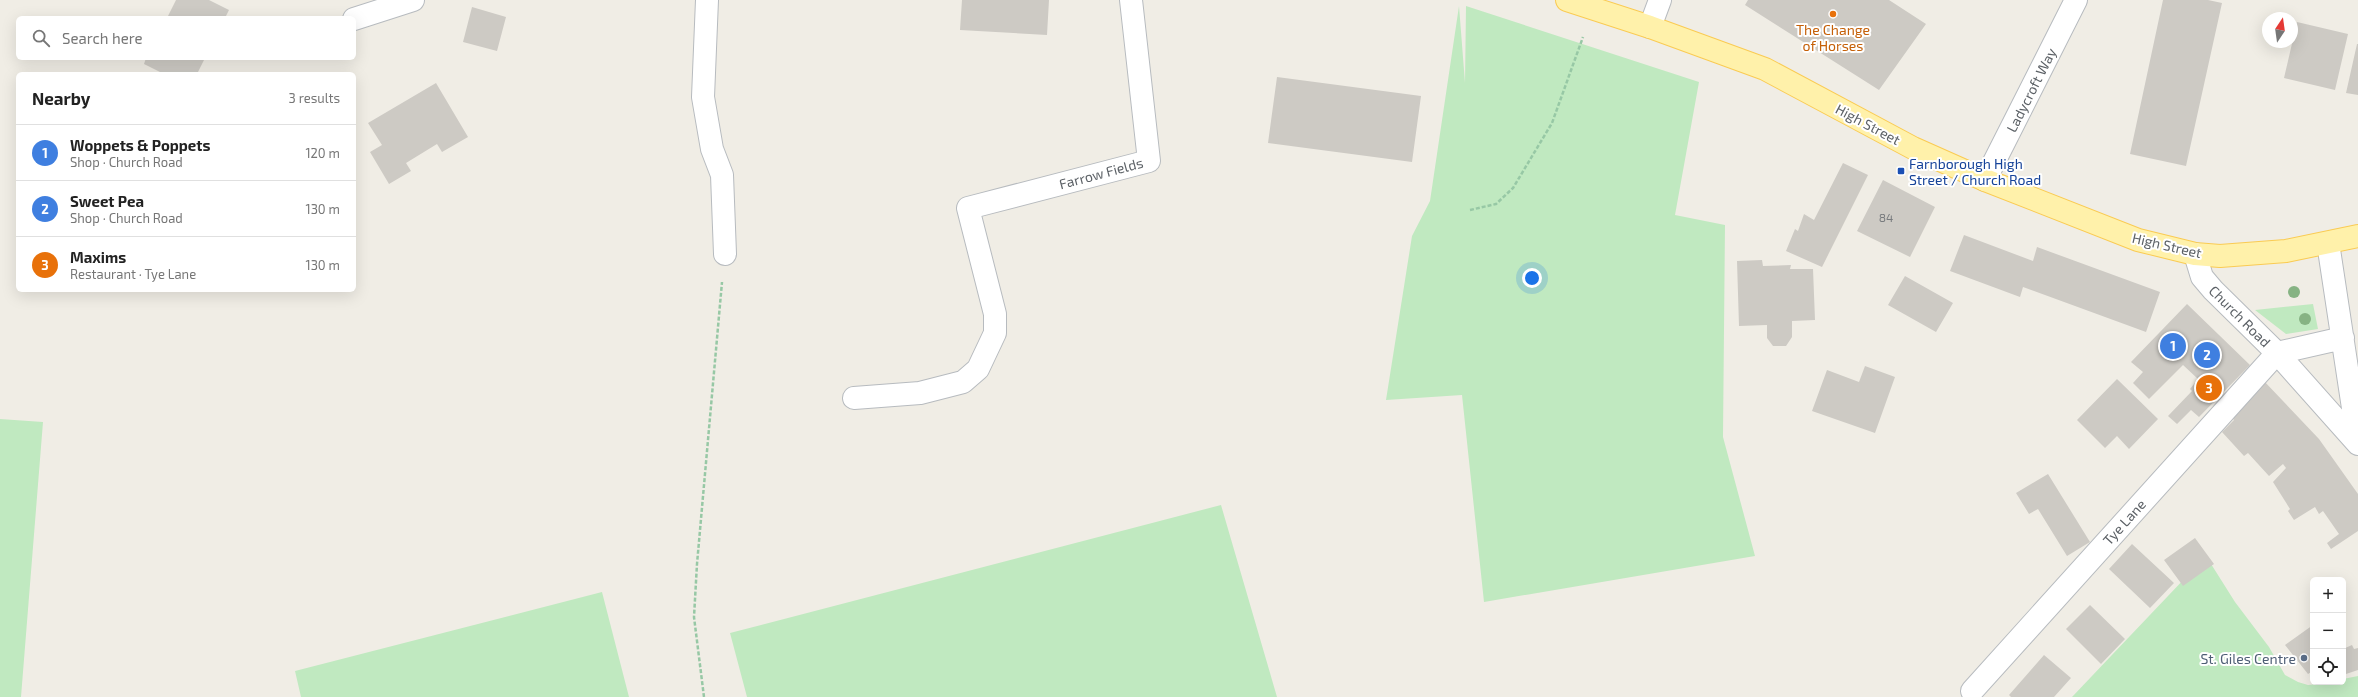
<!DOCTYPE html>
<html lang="en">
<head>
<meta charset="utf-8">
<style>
  body { margin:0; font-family:"Exo 2",sans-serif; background:#f2f2f2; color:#222 }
  .controls { position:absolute; right:12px; bottom:12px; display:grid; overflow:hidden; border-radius:6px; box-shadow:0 4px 16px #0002 }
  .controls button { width:36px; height:36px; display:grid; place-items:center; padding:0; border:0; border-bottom:1px solid #e0e0e0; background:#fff; color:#222; font:20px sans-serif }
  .compass { position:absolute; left:2262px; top:12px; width:36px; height:36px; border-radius:50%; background:#fff; box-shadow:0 4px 16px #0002; rotate:13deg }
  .you { position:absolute; left:1532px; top:278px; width:14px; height:14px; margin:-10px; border:3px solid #fff; border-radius:50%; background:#1a73e8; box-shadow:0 0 0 6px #1a73e833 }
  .badge { display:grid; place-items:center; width:26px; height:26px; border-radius:50%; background:#1a73e8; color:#fff; font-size:13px; font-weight:700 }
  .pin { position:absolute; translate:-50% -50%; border:2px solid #fff; box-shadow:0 1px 4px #0006 }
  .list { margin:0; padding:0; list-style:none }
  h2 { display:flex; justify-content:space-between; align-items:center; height:52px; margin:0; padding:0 16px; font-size:17px }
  h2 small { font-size:13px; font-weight:400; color:#767676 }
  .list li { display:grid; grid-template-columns:26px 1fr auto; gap:12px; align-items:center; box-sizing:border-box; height:56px; padding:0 16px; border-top:1px solid #e0e0e0 }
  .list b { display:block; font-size:15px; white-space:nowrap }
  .list p { margin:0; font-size:13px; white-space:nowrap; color:#767676 }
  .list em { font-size:13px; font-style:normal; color:#767676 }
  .icon { flex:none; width:22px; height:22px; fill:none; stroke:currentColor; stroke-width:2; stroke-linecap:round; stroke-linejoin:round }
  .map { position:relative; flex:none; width:2358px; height:697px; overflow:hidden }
  .search { position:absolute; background:#fff; box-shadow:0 4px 16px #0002; left:16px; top:16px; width:340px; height:44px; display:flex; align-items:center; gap:10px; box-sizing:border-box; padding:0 14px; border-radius:6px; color:#767676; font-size:15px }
  .panel { position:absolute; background:#fff; box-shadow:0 4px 16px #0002; left:16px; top:72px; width:340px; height:220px; border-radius:6px }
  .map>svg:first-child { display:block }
</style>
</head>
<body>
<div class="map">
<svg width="2358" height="697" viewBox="0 0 2358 697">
  <rect width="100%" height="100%" fill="#f0ede5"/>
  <path fill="#c0e9c0" d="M1459,6L1465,83L1466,6L1699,82L1675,215L1725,225L1723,437L1755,556L1484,602L1462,395L1386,400L1412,236L1430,201Z
    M2313,304L2318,329L2286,334L2255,310Z
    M0,419L43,422L21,697H0Z
    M1221,505L1277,697H747L730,633Z
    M2206,556L2235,602L2269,647L2285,675L2298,682L2308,685L2343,682V679L2358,676V697H2072Z
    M602,592L629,697H301L295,671Z"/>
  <path fill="#cdcac4" d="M176,0H209L229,10L225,18H167Z
    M962,0H1049L1047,35L960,30Z
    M1748,0H1889L1926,24L1879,90L1745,5Z
    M2163,0H2208L2222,3L2186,166L2130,154Z
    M472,7L506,17L497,51L463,42Z
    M2297,22L2348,34L2335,90L2284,78Z
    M2357,44H2358V95L2346,93Z
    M146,58H205L197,74H164L144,64Z
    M1277,77L1421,96L1412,162L1268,143Z
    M436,83L468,137L442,152L437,144L406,163L411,171L389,184L370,152L382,145L368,123Z
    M1843,163L1868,175L1822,267L1786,251L1795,229L1798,231L1804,214L1814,220Z
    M1883,180L1935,207L1910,257L1857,231Z
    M1964,235L2033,261L2037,247L2160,292L2146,332L2023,287L2020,297L1950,271Z
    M1762,260L1763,266L1791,265L1790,269H1813L1815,320L1792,321V337L1786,346H1773L1767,338V325L1739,326L1737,261Z
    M1905,276L1953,303L1936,332L1888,305Z
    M2187,304L2250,365L2199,417L2191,410L2177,424L2168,416L2192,391L2190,389L2198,379L2183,365L2149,399L2133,383L2143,372L2131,362Z
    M1865,366L1895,377L1875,433L1812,411L1827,370L1859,382Z
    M2117,379L2158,419L2129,449L2117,436L2105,448L2077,420Z
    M2263,380L2319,439L2358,494V531L2331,549L2327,543L2339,534L2323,511L2319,514L2315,507L2294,520L2288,511L2290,509L2273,482L2286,468L2283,464L2269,476L2248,453L2244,456L2222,432L2234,420L2231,416Z
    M2048,474L2090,542L2067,556L2038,509L2029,514L2016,493Z
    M2195,538L2214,564L2183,586L2164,560Z
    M2132,544L2174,583L2150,608L2109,569Z
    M2090,605L2125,639L2101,664L2066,629Z
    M2313,625V671L2308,674L2285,645Z
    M2352,645L2354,649L2358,648V670L2343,675V649Z
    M2044,655L2071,678L2054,697H2011L2009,695Z"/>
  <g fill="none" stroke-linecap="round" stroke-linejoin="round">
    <g stroke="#b7bbbf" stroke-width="24">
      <path id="minor" d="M707,0L703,97L712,149L722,175L725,254
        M354,19L413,0
        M1650,27L1660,0
        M1985,180L2076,0
        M2328,243L2358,441
        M2195,254L2202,277L2213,290L2277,353L2358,444
        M854,398L920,393L963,382L978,369L995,333V314L968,208L1149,161L1131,0
        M1972,691L2277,353L2343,338"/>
    </g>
    <g stroke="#facb53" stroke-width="24">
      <path id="major" d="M1567,0L1650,27L1765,69L1913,148L1985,180L2138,240L2195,254L2220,256L2286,251L2358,236"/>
    </g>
    <path stroke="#97c8a5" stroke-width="2.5" stroke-dasharray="4 2" stroke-linecap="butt" d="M1470,210L1496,204L1513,188L1552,123L1583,37
      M704,697L694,617L697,564L722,282"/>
    <use href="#minor" stroke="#fff" stroke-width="22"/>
    <use href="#major" stroke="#fff1aa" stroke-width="22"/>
  </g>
  <g fill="#86b383">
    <circle cx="2294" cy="292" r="6"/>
    <circle cx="2305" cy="319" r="6"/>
  </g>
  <circle fill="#e8710a" stroke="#fff" stroke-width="1.5" cx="1833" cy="14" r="4"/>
  <rect fill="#1a4fb4" stroke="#fff" stroke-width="1.5" x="1897" y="167" width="8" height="8" rx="2"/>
  <circle fill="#5c6f8a" stroke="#fff" stroke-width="1.5" cx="2304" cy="658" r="4"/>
  <g text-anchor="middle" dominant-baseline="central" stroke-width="4" stroke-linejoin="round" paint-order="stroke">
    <g font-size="12" fill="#787b7e">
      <text x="1886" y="217">84</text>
    </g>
    <g font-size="14" fill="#c56008" stroke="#fff">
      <text x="1833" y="29">The Change<tspan x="1833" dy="16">of Horses</tspan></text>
    </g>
    <g font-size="14" fill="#5c6166" stroke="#fff">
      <text transform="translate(2031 90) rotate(-63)">Ladycroft Way</text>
      <text transform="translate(1868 124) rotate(28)">High Street</text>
      <text transform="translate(1101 173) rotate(-15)">Farrow Fields</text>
      <text transform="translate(2167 245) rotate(13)">High Street</text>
      <text transform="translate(2240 316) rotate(45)">Church Road</text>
      <text transform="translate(2124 522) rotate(-48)">Tye Lane</text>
    </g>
    <g font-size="14" fill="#164399" stroke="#fff" text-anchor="start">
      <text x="1909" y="163">Farnborough High<tspan x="1909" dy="16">Street / Church Road</tspan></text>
    </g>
    <g font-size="14" fill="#4e5e75" stroke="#fff" text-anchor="end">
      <text x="2296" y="658">St. Giles Centre</text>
    </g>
  </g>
</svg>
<div class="controls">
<button>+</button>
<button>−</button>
<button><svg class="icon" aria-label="locate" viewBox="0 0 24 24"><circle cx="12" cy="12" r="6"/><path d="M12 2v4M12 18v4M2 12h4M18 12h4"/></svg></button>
</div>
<svg class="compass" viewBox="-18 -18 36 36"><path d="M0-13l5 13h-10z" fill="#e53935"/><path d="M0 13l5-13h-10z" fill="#767676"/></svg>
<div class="you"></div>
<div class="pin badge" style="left:2173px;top:346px;background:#3f7fe0">1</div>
<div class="pin badge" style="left:2207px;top:355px;background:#3f7fe0">2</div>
<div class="pin badge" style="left:2209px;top:388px;background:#e8710a">3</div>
<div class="search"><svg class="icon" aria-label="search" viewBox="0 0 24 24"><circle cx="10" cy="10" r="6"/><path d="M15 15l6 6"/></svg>Search here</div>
<section class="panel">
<h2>Nearby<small>3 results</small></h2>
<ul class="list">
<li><span class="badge" style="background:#3f7fe0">1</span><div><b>Woppets &amp; Poppets</b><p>Shop · Church Road</p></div><em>120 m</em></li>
<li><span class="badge" style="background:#3f7fe0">2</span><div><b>Sweet Pea</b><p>Shop · Church Road</p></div><em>130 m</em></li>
<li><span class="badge" style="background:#e8710a">3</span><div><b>Maxims</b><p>Restaurant · Tye Lane</p></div><em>130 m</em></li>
</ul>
</section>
</div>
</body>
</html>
